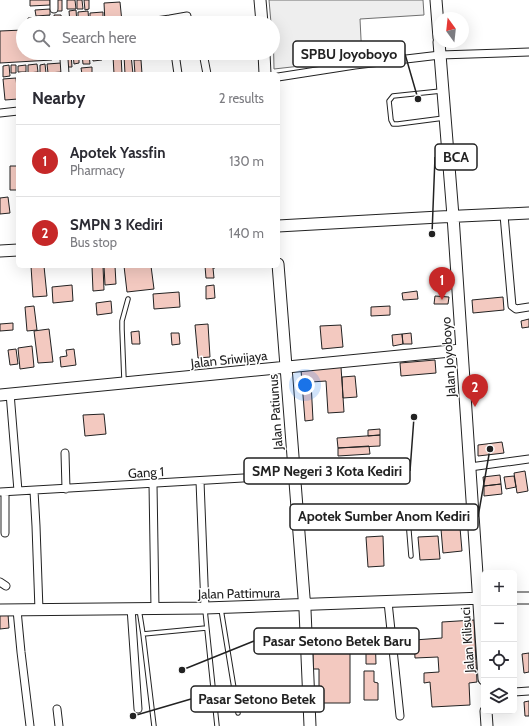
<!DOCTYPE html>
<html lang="en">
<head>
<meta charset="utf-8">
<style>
  body { margin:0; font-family:Cabin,sans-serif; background:#f2f2f3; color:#2b2b33 }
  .controls { position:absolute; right:12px; bottom:12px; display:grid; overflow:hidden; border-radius:6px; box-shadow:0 4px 16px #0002 }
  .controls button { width:36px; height:36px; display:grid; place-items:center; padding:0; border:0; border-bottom:1px solid #e1e1e2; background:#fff; color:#2b2b33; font:20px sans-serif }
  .compass { position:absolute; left:433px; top:12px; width:36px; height:36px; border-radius:50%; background:#fff; box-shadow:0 4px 16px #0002; rotate:345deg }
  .you { position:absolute; left:305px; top:385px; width:14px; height:14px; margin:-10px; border:3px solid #fff; border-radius:50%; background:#1a73e8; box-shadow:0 0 0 6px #1a73e833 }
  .badge { display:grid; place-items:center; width:26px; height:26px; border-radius:50%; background:#c62828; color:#fff; font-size:13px; font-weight:700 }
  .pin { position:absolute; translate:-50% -33px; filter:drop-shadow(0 1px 2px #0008) }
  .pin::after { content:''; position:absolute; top:21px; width:14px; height:12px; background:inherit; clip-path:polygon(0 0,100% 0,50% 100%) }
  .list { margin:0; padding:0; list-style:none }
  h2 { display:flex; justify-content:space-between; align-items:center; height:52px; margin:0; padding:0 16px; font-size:17px }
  h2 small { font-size:13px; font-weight:400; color:#7c7c81 }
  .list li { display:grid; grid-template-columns:26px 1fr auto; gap:12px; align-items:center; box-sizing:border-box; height:72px; padding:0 16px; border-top:1px solid #e1e1e2 }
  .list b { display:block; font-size:15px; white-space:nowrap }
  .list p { margin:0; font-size:13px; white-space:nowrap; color:#7c7c81 }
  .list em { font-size:13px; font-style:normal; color:#7c7c81 }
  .icon { flex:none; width:22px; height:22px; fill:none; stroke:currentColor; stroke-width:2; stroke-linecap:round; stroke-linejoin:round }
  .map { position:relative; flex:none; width:529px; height:726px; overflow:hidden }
  .search { position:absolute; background:#fff; box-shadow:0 4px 16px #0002; left:16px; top:16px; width:264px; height:44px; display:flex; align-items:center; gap:10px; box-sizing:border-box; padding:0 14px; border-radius:22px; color:#7c7c81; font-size:15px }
  .panel { position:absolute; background:#fff; box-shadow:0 4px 16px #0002; left:16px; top:72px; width:264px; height:196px; border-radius:6px }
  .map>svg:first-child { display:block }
</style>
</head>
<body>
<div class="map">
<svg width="529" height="726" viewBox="0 0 529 726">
  <rect width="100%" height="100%" fill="#fff"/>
  <path fill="#eee" stroke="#6f6f6f" d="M269,0H423L424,15L360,19L362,59L274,69L273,23H271Z"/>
  <path fill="#f3c9c0" stroke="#222" d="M30,0H50V5L30,6Z
    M56,0H62V11H56Z
    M67,0H75L76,9H67Z
    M77,0H82L83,9H77Z
    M84,0H89V9L85,10Z
    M120,2L122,22L105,23L104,3Z
    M50,9V15L36,16L35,10Z
    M76,10L77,23H70L69,11Z
    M88,11L89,23H78V12Z
    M103,12V19L90,20V13Z
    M54,15H61L62,21H55Z
    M50,16V23H28V18Z
    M23,30V53H51L52,60L0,63V31Z
    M79,53V63L74,64L73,54Z
    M92,53H101L102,60L93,61Z
    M103,53H110V59H104Z
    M71,54L72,67H66V55Z
    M82,54H89L90,64H83Z
    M121,55L122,74H114L113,56Z
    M124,55H131L133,74H125Z
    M134,60H141L142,74H135Z
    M61,63L62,72L48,73L47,64Z
    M37,64L38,72L28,73V65Z
    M45,64L46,73L40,74V65Z
    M9,65L10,76L3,77V66Z
    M11,65H16V73H11Z
    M26,65V72H18V66Z
    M92,67V74H82L81,68Z
    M16,78L18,99L5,100L3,79Z
    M10,166H18V190H10Z
    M8,197L10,213L0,214V198Z
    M31,266H44L47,296L33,297Z
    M103,266L104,290L93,291L92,267Z
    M104,266H115L116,284L105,285Z
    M124,266H151L154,289L127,292Z
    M205,266H215V268H213L214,278H206Z
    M72,285L73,301L53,303L52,287Z
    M214,285L215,298L206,299V286Z
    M417,291L418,299L403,300L402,293Z
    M179,292L180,307L154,309L153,294Z
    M435,296L449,297L448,304H434Z
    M503,297L504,310L473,313L472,300Z
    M111,301L112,313L97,315L96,303Z
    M34,306L37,330L27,331L25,307Z
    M390,306V315L371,316V307Z
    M529,319V327L522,328L521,321Z
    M13,323V330L0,331V324Z
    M208,324L210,357L198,358L195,325Z
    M341,325L343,347L322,349L320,326Z
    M49,329L53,362L38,363L34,331Z
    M139,331L140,344H132L131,332Z
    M171,333H179L180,344L172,345Z
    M411,333L412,344H403L402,334Z
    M402,334L403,344L393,346L392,335Z
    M32,346L34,367L20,369L18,348Z
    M16,349L18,364L10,365L8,350Z
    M74,349L76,365L61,367L60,357L67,356L66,350Z
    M435,360L436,373L401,376L400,363Z
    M341,367L344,412L328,413L326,381L311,382L313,420L305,421L301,370Z
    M355,376L357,397L343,398L342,377Z
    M104,414L106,434L85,436L83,415Z
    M380,429V435L368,436V430Z
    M380,435V446L338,448L337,438Z
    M502,442L504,453L478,456V445Z
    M369,446L370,454L338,456V448Z
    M525,471L528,491L517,493L514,473Z
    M500,475L501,484L484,486L483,477Z
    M514,476L516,487L506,489L504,477Z
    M501,484L502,494L484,496V486Z
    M459,516L462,551L443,553L440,517Z
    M383,536L384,566L368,567L366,537Z
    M438,536L440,559L420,560L418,537Z
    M0,614H8L9,628L0,629Z
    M474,620L477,682L469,683L470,705L432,707L430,682L424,683V673L439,672L438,657L415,658L414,640L442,638V622Z
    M375,632L376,664H366V648H359L358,633Z
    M320,641H350V703H314V688H319V669H313V652H320Z
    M529,653V672L524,673L522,654Z
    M364,671H374V682L378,683V700H364Z
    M529,701V716H525L524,702Z"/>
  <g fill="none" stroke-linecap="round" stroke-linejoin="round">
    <g stroke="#222" stroke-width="5.5">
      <path id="lane" d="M441,91L393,96L389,101L391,120L393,124H398L444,118
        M124,380L122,329V321L128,299
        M411,556L408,519L411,514L470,509
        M139,609L143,634L154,726
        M221,609L238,713
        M205,610L217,726
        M143,634L206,628"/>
    </g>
    <g stroke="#222" stroke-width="9">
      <path id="street" d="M54,0V9
        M170,19L187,16
        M156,21L170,19V23
        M198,22V23
        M175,53L178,74
        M203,53L207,74
        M64,59L65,74
        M278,77L355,65L440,55L529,52
        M0,113L18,111
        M504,215L512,306L516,309L529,307
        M10,393L18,491
        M65,453L66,489
        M470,467L529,459
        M200,481L205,608
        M153,484L155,608
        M34,491L36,526L39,610
        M0,492L294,475
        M5,533V492
        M0,582L6,586
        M388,602L400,716
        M131,608L138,709
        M17,610L21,652L30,726
        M514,692L529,691
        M57,709L59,726"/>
    </g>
    <g stroke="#222" stroke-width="13">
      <path id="secondary" d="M260,0L262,23
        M436,0L439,38
        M439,42L453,216L484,679
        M264,53L265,74
        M278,226L439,217L529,213
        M0,251L18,250
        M278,264L305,610L310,726
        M0,395L461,350
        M514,598H529
        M0,610L205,608L484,598
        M486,711L487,726"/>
    </g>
    <use href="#lane" stroke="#fff" stroke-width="3.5"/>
    <use href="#street" stroke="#fff" stroke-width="7"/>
    <use href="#secondary" stroke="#fff" stroke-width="11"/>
  </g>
  <g text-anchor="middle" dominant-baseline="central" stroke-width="3" stroke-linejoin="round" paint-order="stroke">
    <g font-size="13" fill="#222" stroke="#fff">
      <text transform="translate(448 357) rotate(-94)">Jalan Joyoboyo</text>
      <text transform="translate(229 359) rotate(-6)">Jalan Sriwijaya</text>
      <text transform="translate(275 412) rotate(-94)">Jalan Patiunus</text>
      <text transform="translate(146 472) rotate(-3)">Gang 1</text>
      <text transform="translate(239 593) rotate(-1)">Jalan Pattimura</text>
      <text transform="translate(467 640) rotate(-94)">Jalan Kilisuci</text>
    </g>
  </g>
  <path fill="none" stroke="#222" stroke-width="1.5" d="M418 99L405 54M432 234L435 157M414 417L410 471M490 449L478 517M182 670L254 641M133 716L191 699"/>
  <g fill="#222" stroke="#fff" stroke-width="1.5">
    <circle cx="418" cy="99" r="4"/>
    <circle cx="432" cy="234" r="4"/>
    <circle cx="414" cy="417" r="4"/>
    <circle cx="490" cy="449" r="4"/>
    <circle cx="182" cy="670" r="4"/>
    <circle cx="133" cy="716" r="4"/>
  </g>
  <g fill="#fff" stroke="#222" stroke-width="1.5">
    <rect x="293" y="41" width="112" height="26" rx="4"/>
    <rect x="435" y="144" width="42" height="26" rx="4"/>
    <rect x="244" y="458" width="166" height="26" rx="4"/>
    <rect x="290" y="504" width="188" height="26" rx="4"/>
    <rect x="254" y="628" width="165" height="26" rx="4"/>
    <rect x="191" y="686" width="133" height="26" rx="4"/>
  </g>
  <g font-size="14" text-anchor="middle" font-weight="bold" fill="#222">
    <text x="349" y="59">SPBU Joyoboyo</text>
    <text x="456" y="162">BCA</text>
    <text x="327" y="476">SMP Negeri 3 Kota Kediri</text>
    <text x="384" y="521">Apotek Sumber Anom Kediri</text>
    <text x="337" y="646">Pasar Setono Betek Baru</text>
    <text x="257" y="704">Pasar Setono Betek</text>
  </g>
</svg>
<div class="controls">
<button>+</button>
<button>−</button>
<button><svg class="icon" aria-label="locate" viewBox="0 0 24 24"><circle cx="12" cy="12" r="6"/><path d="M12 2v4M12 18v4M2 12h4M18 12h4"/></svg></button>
<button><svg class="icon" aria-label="layers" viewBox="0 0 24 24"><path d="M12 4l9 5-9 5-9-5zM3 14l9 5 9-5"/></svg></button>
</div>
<svg class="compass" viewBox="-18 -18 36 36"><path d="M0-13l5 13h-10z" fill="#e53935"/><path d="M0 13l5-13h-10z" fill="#7c7c81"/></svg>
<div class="you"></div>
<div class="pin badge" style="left:442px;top:300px">1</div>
<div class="pin badge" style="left:475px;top:407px">2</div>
<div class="search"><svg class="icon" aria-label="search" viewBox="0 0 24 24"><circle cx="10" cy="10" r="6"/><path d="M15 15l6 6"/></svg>Search here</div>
<section class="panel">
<h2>Nearby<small>2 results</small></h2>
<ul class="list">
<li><span class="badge">1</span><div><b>Apotek Yassfin</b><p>Pharmacy</p></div><em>130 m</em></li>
<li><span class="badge">2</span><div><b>SMPN 3 Kediri</b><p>Bus stop</p></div><em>140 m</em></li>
</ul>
</section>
</div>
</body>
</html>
